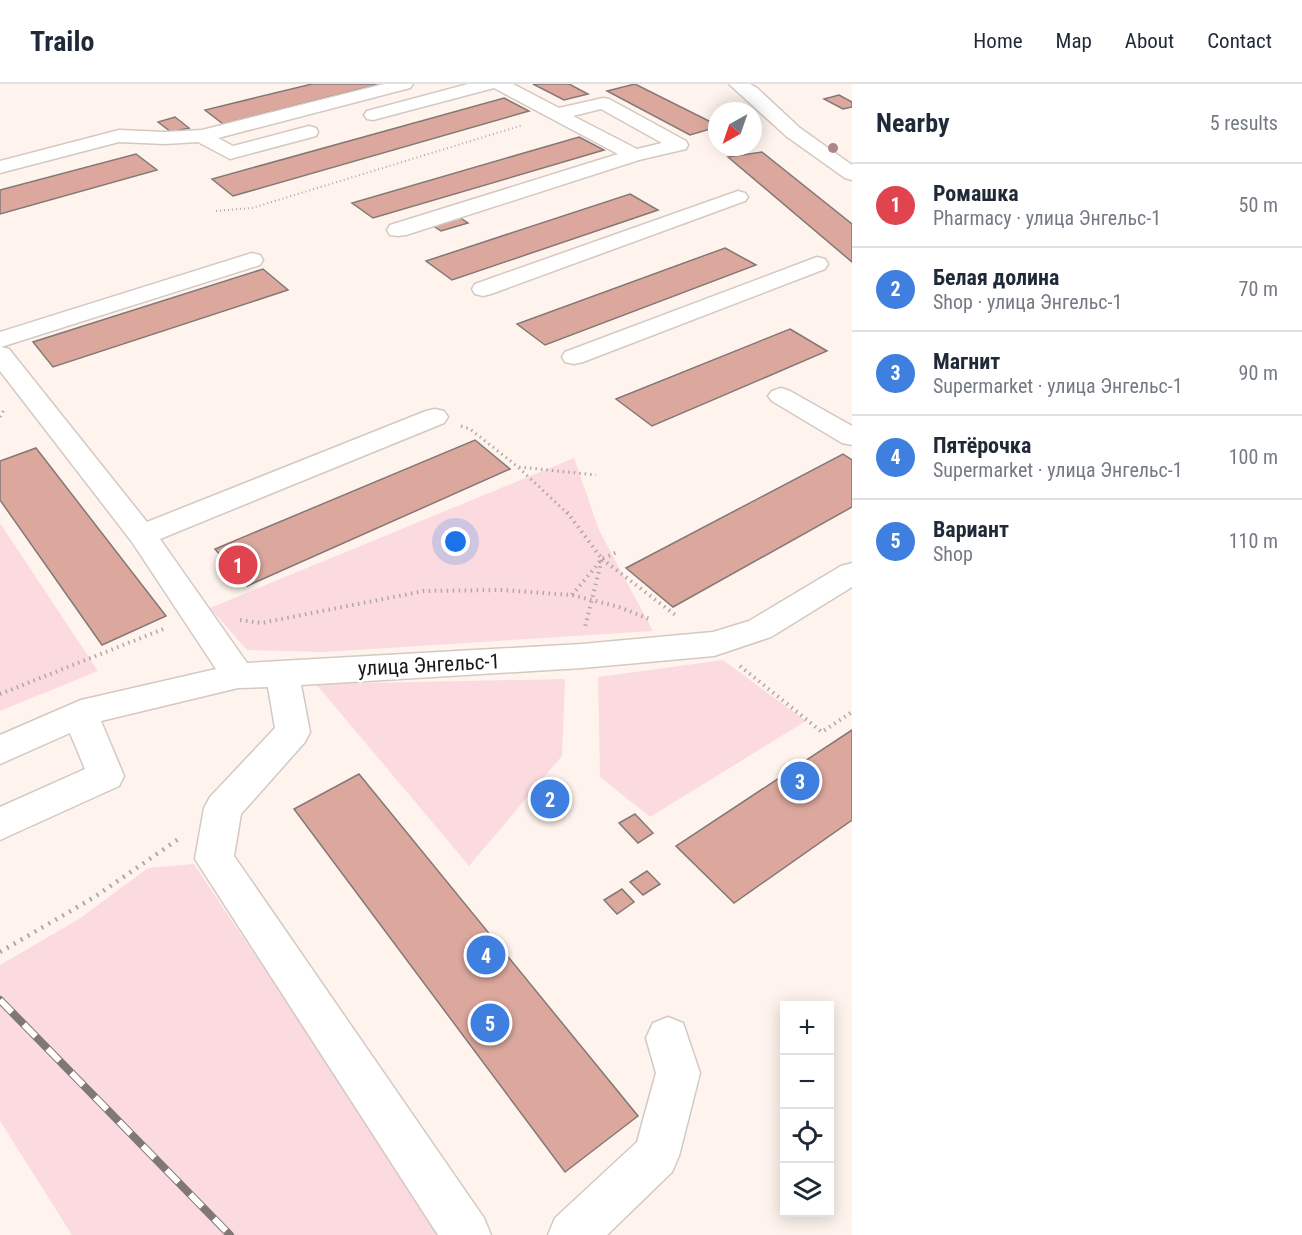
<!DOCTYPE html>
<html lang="en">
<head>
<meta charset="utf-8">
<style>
  body { margin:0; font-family:"Roboto Condensed",sans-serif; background:#f6f6f7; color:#1f2937 }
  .controls { position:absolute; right:18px; bottom:18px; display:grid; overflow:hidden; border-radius:0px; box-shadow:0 3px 15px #0003 }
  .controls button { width:54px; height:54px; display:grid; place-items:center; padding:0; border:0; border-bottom:2px solid #e0e1e3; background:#fff; color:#1f2937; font:30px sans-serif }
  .compass { position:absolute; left:708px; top:18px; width:54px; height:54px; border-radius:50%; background:#fff; box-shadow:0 3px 15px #0003; rotate:220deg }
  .you { position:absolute; left:456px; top:458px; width:21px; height:21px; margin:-15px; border:4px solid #fff; border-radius:50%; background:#1a73e8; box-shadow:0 0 0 9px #1a73e833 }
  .badge { display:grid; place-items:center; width:39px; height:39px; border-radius:50%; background:#774ac2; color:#fff; font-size:20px; font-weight:700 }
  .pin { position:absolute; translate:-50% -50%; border:3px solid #fff; box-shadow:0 2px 6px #0006 }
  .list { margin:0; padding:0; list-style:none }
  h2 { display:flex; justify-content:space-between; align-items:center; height:78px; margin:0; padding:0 24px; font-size:26px }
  h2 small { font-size:20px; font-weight:400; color:#747a83 }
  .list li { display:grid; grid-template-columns:39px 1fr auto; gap:18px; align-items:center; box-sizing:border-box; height:84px; padding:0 24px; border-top:2px solid #e0e1e3 }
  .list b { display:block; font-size:22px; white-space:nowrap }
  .list p { margin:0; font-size:20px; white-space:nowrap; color:#747a83 }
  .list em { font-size:20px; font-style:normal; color:#747a83 }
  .icon { flex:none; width:33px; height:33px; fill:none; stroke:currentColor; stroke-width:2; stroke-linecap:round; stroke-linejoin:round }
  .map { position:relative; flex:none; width:852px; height:1151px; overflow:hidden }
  header { display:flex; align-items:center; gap:36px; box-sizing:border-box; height:84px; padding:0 30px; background:#fff; border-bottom:2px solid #e0e1e3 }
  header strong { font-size:28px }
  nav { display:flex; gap:33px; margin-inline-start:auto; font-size:21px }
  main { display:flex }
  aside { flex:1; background:#fff }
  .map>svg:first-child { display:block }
</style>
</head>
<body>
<header>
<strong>Trailo</strong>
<nav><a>Home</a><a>Map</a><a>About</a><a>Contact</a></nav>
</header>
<main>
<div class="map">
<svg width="852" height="1151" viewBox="0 0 852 1151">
  <rect width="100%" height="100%" fill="#fef4ed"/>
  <path fill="#fcdbe0" d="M574,374L599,446L653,547L324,568L247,566L210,524Z
    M0,439L98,587L0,627Z
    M723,576L806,637L650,733L600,693L598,593Z
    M565,595L562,672L469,782L316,600Z
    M194,780L373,1048L438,1151H72L0,1037V881L79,835L148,784Z"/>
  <path fill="#dca89e" stroke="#837875" stroke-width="1.5" d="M312,0H380L223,40L205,26Z
    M533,0H569L588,10L564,16Z
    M635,0L717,41V43L690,51L607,7Z
    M839,11L852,18V23L843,25L824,15Z
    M504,14L529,27L233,112L212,95Z
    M175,33L189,44L171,48L158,38Z
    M579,53L604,66L373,134L352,119Z
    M762,68L852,140V178L728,73Z
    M136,70L157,86L0,130V106Z
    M630,110L658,126L452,196L426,177Z
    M456,131L468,139L441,147L429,139Z
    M725,164L756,181L545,261L517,240Z
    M263,185L288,206L53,283L33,258Z
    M790,245L827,267L652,342L616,315Z
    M475,356L510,385L247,502L215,465Z
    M36,364L166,532L102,561L0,416V377Z
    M843,370L852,376V423L673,523L626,484Z
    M852,646V736L734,819L676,762Z
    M359,690L638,1032L565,1088L294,725Z
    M553,707L560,715L547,723L539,714Z
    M635,730L653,749L638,759L619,739Z
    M647,787L660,800L643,811L630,798Z
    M622,805L634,818L617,830L604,816Z"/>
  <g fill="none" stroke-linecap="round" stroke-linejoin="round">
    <g stroke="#d3c9c2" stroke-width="3">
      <path id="minor" d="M384,0H413L410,4L218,54L233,62L309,42L316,44L318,48L316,52L230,75L198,58L165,60L119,58L0,89V77L119,46L165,48L202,46Z
        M468,0H513L559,24L603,14L609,15L686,57L688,61L686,65L639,76L406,151L398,152L390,151L387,146L390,141L618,70L494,4L373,36L367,35L364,31L367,27ZM601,25L662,59L637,65L573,32Z
        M729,0H750L757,4L800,44L852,81V96L845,94L786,52Z
        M738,107L745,109L748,113L745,117L491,210L483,212L475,210L472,205L475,200Z
        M252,169L260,171L263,176L260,181L1,263L9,265L147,438L426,327L435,325L444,327L448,333L444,339L160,455L247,579L582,560L713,548L749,537L841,482L852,479V503L771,553L714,572L582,584L301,601L310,648L305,658L241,730L234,772L484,1134L491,1151H438L195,775L204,724L210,713L275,644L268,603L238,604L101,637L124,692L119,702L0,756V723L85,685L70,649L0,680V651L81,616L216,585L132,458L0,287V248Z
        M817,173L825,175L828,180L825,185L583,278L574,280L565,278L562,273L565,268Z
        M781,304L790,307L852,342V361L842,359L772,317L768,312L772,307Z
        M668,933L683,939L700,989L679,1072L672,1088L607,1151H548L555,1134L637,1058L656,989L646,954L653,939Z"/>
    </g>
    <path stroke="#b0a8a3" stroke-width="2" stroke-dasharray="1 3" stroke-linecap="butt" d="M216,127L252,124L523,41"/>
    <path stroke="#b0a8a3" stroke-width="3" stroke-dasharray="1.5 4" stroke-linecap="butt" d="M0,333L5,324
      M461,342L470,345L518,383L568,430
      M519,383L596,391"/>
    <path stroke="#b0a8a3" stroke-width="4" stroke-dasharray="1.5 4.5" stroke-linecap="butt" d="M567,428L602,475L585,543
      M602,475L678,533
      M572,511L602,475L617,468
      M240,536L261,539L424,507L502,506L572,511L619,523L649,535
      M740,582L822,648L852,628
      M0,610L166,544"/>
    <path stroke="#b0a8a3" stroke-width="4.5" stroke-dasharray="2 6" stroke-linecap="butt" d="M0,868L93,814L180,754"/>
    <use href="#minor" fill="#fff" fill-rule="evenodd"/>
    <g stroke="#7f7874" stroke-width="8">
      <path id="rail" d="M0,916L230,1151"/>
    </g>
    <use href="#rail" stroke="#fff" stroke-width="6" stroke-dasharray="17" stroke-linecap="butt"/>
  </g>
  <circle fill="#ad858a" cx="833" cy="64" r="5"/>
  <g text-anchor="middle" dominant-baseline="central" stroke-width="5" stroke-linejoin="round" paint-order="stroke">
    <g font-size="21" fill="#1c1816" stroke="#fff">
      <text transform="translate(429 581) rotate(-3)">улица Энгельс-1</text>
    </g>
  </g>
</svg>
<div class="controls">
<button>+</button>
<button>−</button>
<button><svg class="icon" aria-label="locate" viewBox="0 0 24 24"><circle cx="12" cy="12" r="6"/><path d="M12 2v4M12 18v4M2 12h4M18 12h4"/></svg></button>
<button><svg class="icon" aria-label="layers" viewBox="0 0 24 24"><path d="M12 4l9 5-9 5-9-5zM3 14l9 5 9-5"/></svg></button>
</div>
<svg class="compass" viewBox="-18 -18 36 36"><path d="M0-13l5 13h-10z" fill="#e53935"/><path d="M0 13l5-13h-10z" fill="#747a83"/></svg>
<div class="you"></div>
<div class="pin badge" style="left:238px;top:481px;background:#e0444e">1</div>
<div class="pin badge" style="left:550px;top:715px;background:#3f7fe0">2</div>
<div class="pin badge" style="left:800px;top:697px;background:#3f7fe0">3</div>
<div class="pin badge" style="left:486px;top:871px;background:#3f7fe0">4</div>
<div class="pin badge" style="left:490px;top:939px;background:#3f7fe0">5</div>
</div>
<aside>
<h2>Nearby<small>5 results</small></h2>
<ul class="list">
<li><span class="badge" style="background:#e0444e">1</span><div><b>Ромашка</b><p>Pharmacy · улица Энгельс-1</p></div><em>50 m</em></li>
<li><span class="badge" style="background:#3f7fe0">2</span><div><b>Белая долина</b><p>Shop · улица Энгельс-1</p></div><em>70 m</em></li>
<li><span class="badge" style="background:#3f7fe0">3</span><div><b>Магнит</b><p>Supermarket · улица Энгельс-1</p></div><em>90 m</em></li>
<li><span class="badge" style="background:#3f7fe0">4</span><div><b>Пятёрочка</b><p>Supermarket · улица Энгельс-1</p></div><em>100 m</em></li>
<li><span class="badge" style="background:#3f7fe0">5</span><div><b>Вариант</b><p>Shop</p></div><em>110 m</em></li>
</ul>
</aside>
</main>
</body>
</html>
